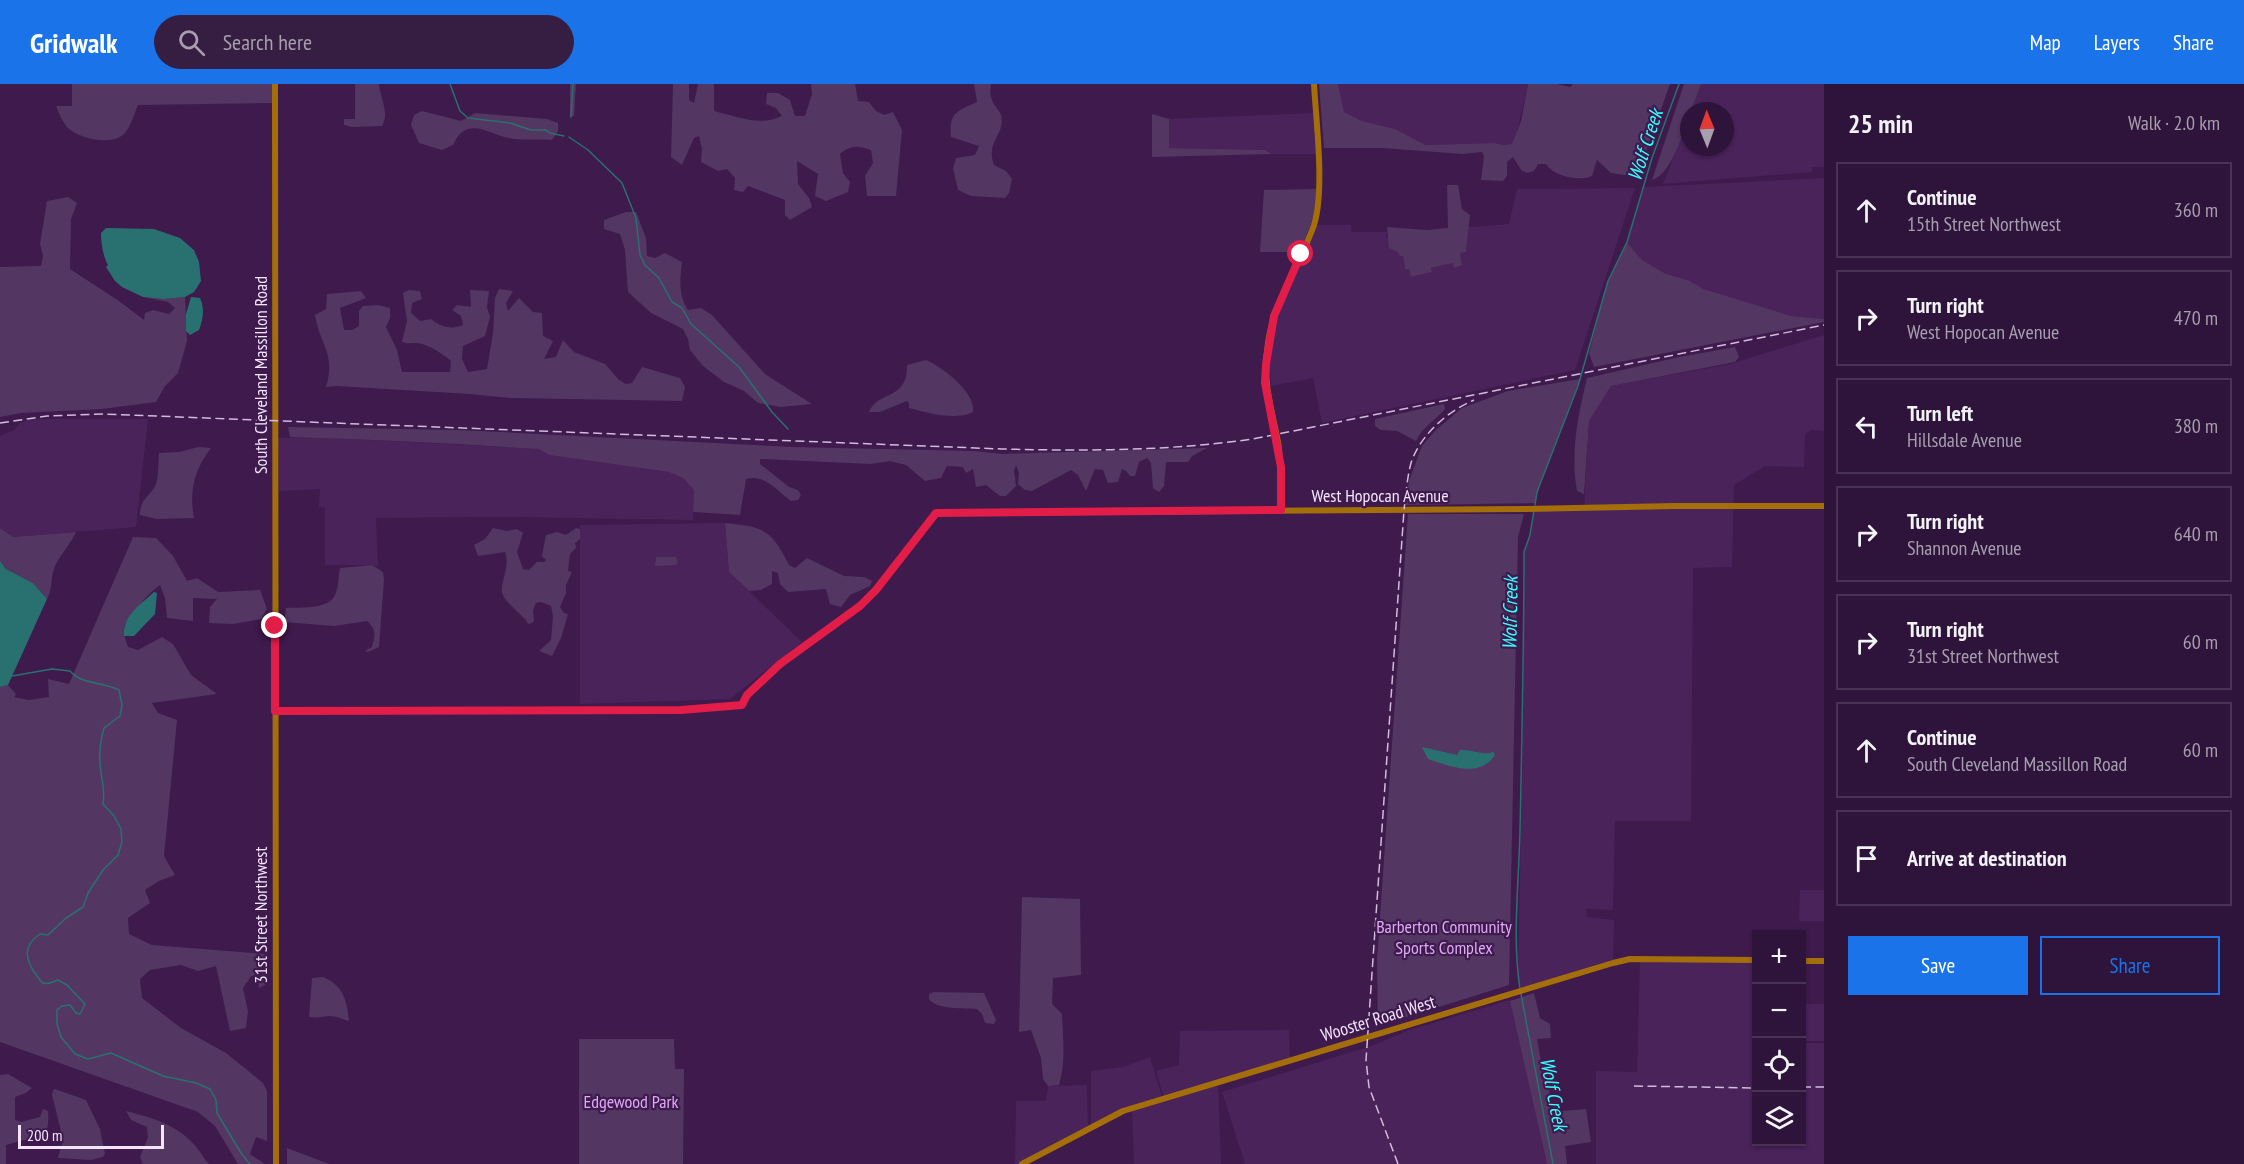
<!DOCTYPE html>
<html lang="en">
<head>
<meta charset="utf-8">
<style>
  body { margin:0; font-family:"PT Sans Narrow",sans-serif; background:#361d42; color:#f1f3f6 }
  .controls { position:absolute; right:18px; bottom:18px; display:grid; overflow:hidden; border-radius:0px; box-shadow:0 2px 4px #0004 }
  .controls button { width:54px; height:54px; display:grid; place-items:center; padding:0; border:0; border-bottom:2px solid #493354; background:#2e143a; color:#f1f3f6; font:30px sans-serif }
  .compass { position:absolute; left:1680px; top:18px; width:54px; height:54px; border-radius:50%; background:#2e143a; box-shadow:0 2px 4px #0004; rotate:359deg }
  .scale { position:absolute; left:18px; bottom:15px; width:146px; box-sizing:border-box; padding-left:6px; border:3px solid #f4e4fd; border-top:0; font-size:16px; line-height:21px; white-space:nowrap; color:#f4e4fd; -webkit-text-stroke:4px #3e1a4d; paint-order:stroke }
  .stop { position:absolute; width:18px; height:18px; margin:-14px; border:4px solid #e11d48; border-radius:50%; background:#fff }
  .stop.end { background:#e11d48; border-color:#fff; box-shadow:0 2px 6px #0008 }
  .list { margin:0; padding:0; list-style:none }
  h2 { display:flex; justify-content:space-between; align-items:center; height:78px; margin:0; padding:0 24px; font-size:26px }
  h2 small { font-size:20px; font-weight:400; color:#a79eaf }
  .list li { display:grid; grid-template-columns:39px 1fr auto; gap:18px; align-items:center; box-sizing:border-box; height:96px; margin:0 12px 12px; padding:0 12px; border:2px solid #493354; border-radius:0px }
  .list b { display:block; font-size:22px; white-space:nowrap }
  .list p { margin:0; font-size:20px; white-space:nowrap; color:#a79eaf }
  .list em { font-size:20px; font-style:normal; color:#a79eaf }
  .actions { display:flex; gap:12px; padding:18px 24px }
  .actions a { flex:1; padding:14px 0; border:2px solid #1a73e8; border-radius:0px; text-align:center; font-size:21px; color:#1a73e8 }
  .actions .main { background:#1a73e8; color:#fff }
  .icon { flex:none; width:33px; height:33px; fill:none; stroke:currentColor; stroke-width:2; stroke-linecap:round; stroke-linejoin:round }
  .map { position:relative; flex:none; width:1824px; height:1080px; overflow:hidden }
  header { display:flex; align-items:center; gap:36px; box-sizing:border-box; height:84px; padding:0 30px; background:#1a73e8; color:#fff }
  header strong { font-size:28px }
  nav { display:flex; gap:33px; margin-inline-start:auto; font-size:21px }
  .search { width:420px; height:54px; background:#361d42; display:flex; align-items:center; gap:15px; box-sizing:border-box; padding:0 21px; border-radius:33px; color:#a79eaf; font-size:22px }
  main { display:flex }
  aside { flex:1; background:#2e143a }
  .map>svg:first-child { display:block }
</style>
</head>
<body>
<header>
<strong>Gridwalk</strong>
<div class="search"><svg class="icon" aria-label="search" viewBox="0 0 24 24"><circle cx="10" cy="10" r="6"/><path d="M15 15l6 6"/></svg>Search here</div>
<nav><a>Map</a><a>Layers</a><a>Share</a></nav>
</header>
<main>
<div class="map">
<svg width="1824" height="1080" viewBox="0 0 1824 1080">
  <rect width="100%" height="100%" fill="#3e1a4d"/>
  <path fill="#4a235b" d="M1338,0H1528L1516,52L1512,60L1504,61L1495,59L1425,61L1416,58L1395,45L1362,37L1344,28Z
    M1701,0H1824V83H1813L1812,88L1663,100L1689,32V63H1725V27H1691Z
    M1313,29L1316,70H1272L1265,66L1169,64V35Z
    M1824,94V235L1791,232L1704,205L1688,196L1666,190L1642,176L1627,158L1643,103Z
    M1635,104L1575,286L1322,339L1313,294L1271,302L1269,267L1272,248L1283,215L1316,141H1351V148H1387L1386,152L1403,172L1405,185L1409,184L1411,193L1432,188L1431,184L1453,179L1462,180L1460,169L1466,168L1469,143L1509,140L1517,105Z
    M1824,251V347L1811,346L1805,350L1804,383L1765,382L1734,401L1732,483L1693,484L1691,737H1615L1613,826L1586,825L1587,833L1614,836L1613,879L1521,906L1518,890L1524,596V468L1530,451L1534,424L1584,423L1589,337L1611,302L1730,280Z
    M29,335H148L136,443L13,453L0,444V352L14,346L20,339Z
    M313,353L540,365L549,371L669,388L683,394L694,406L693,436L500,433L376,434L378,483L372,481H325V424L319,423L320,405L279,407L278,354Z
    M725,439L729,488L802,558L730,615L580,620V441Z
    M1800,806H1824V837H1799Z
    M1640,875L1756,876V1058H1802V959H1824V1080H1596V987L1637,988Z
    M1510,916L1547,1080H1245L1222,1008L1374,961L1409,946Z
    M1802,920H1824V957H1802Z
    M1289,946L1290,977L1218,999L1221,1080H1134L1132,1024L1164,1014L1156,987L1179,981L1180,947Z
    M1150,973L1162,1013L1091,1041V987L1123,983Z
    M1087,1001L1088,1043L1020,1080H1015L1016,1017H1046L1048,1002Z"/>
  <path fill="#543662" d="M72,0H272V19L138,21C134,30 131,43 124,50C112,62 78,55 67,43C62,37 59,29 56,22H72Z
    M355,0H379C380,14 390,29 382,42L352,43L344,41V35H355Z
    M570,0H576L574,32L570,33Z
    M673,0H689V16L694,19L698,0H714V27C736,32 760,43 782,32L776,24L766,20L767,9H778L790,16L795,32H805L812,10L811,0H855L858,17L869,18L876,27L884,31L893,28L902,46L896,112H867L865,92L873,79L871,66C858,61 850,61 840,70L843,89L850,98L848,108L826,117L815,112L818,90L797,77L798,100L809,114L812,123L790,136L785,131V116L748,102L743,108L734,106L735,94L727,85L718,87L701,78L702,65L699,52L694,54L682,81L671,73Z
    M974,0H991C990,9 990,15 996,23C997,25 1000,28 1001,31C1006,51 985,57 994,81L1006,87L1012,95L1009,109L1005,114L971,112L958,106L953,84L956,74L975,71L979,62L951,53C949,28 956,28 977,18Z
    M1319,0H1338L1344,28L1362,37L1395,45L1425,61L1495,59L1504,61L1512,60L1521,37L1528,0H1557L1570,3L1573,0H1670L1637,93L1611,89L1597,76L1592,92C1580,98 1553,92 1546,80H1538L1534,87L1527,89L1522,87L1513,73L1507,78V92L1503,97L1481,96L1484,72L1482,68L1463,70L1382,64H1324Z
    M1684,0H1701L1691,27H1689V32C1682,50 1672,90 1652,96Z
    M422,27L461,37L475,29L547,35L558,39V47L552,56C539,55 526,56 514,55C490,52 467,29 453,61L442,66L419,59L411,41L414,31Z
    M1152,30L1169,35V64L1265,66L1272,70L1152,73Z
    M1447,101H1458L1462,125L1470,131L1466,168L1460,169L1462,181L1454,184L1453,179L1431,184L1432,188L1411,193L1409,185H1405L1403,172H1400L1398,168L1389,164L1387,143L1427,146L1448,144Z
    M1317,105L1315,129L1300,168H1260L1264,106Z
    M68,113L77,119L71,135L70,185L119,217L144,236L145,229L153,226L169,230L175,224L168,218L143,213L164,215L185,213L187,257L178,289L165,302L156,318L102,325L21,329L0,333V183L41,182L43,172L40,160L47,117Z
    M626,128H636L646,154L647,172L655,174L665,169L682,178C680,196 678,210 688,226L701,224L712,231L765,290L812,320L781,323L758,319L744,307L724,298L703,282L690,266L688,255L683,245L651,229L628,208L625,166L620,150L604,145V136Z
    M1627,158L1642,176L1666,190L1688,196L1704,205L1791,232L1824,235V238L1594,283L1589,269L1603,213L1608,197Z
    M499,205L513,207L506,219L508,227L519,214L533,228L542,229L543,252L553,257L544,275L556,273L563,256L574,268L605,280L619,296L626,300L632,299L642,283L680,294L685,303L682,317L511,314L469,310L337,302L326,303C336,269 320,262 315,231L326,225L327,210L361,207L366,214L340,224L344,246H352L359,242V227L363,222L378,221L390,224V234L386,243L397,266L402,288H450L451,277C443,270 428,260 417,259C411,259 408,260 402,258L407,237L403,209L409,206L420,207L422,215L412,219L411,229L420,237L431,235C441,243 451,246 463,241L461,232L452,226L457,221L471,223L470,206L489,207L487,223L490,233L485,252L463,262L462,275L468,288L487,285L493,249L495,214Z
    M1735,263L1739,273L1735,278L1611,302L1589,337L1584,410L1577,407C1570,369 1578,332 1587,294L1679,273Z
    M926,276C942,283 976,308 973,328C955,337 928,329 909,324V319L907,317L880,328H869C878,306 908,317 907,281Z
    M1580,295L1537,408L1535,419L1406,421L1409,397L1422,362L1436,346L1462,324L1508,307Z
    M1444,320L1445,325C1435,337 1422,343 1416,357L1397,347L1381,346L1375,342V335Z
    M288,343L459,346L792,363L974,367L1002,370L1207,364L1192,372L1188,378H1166L1164,402L1159,408L1153,404L1151,379L1147,374L1139,378L1135,392H1130L1126,387L1122,385L1118,398L1108,399L1103,386L1095,385L1086,407L1078,391L1071,386L1032,407L1025,406L1018,400L1019,389L1016,381L1014,387L1016,402L1006,412H1000L986,401L976,403L973,385L966,389L963,383L947,382L941,394L925,397L906,381L890,377L871,380L760,375V380L789,403L798,406L801,411L798,416L791,417C776,406 765,390 746,395L740,431L693,428L694,406L683,394L669,388L549,371L539,365C456,360 373,355 290,353Z
    M198,363L211,364C194,386 189,407 194,434L157,435L140,431C139,415 152,411 156,400C159,391 158,378 159,369L179,368Z
    M1408,430H1524L1518,453L1509,901L1378,942L1377,876Z
    M725,439C764,443 771,445 789,481L795,484L807,474L844,492L864,493L872,497L870,502L850,511L841,523L830,520L826,505L788,508L780,500L778,489L772,487V500L761,506L749,507L729,488Z
    M0,444L13,453L76,448C71,460 61,469 55,482C50,494 53,505 47,515L33,499L6,485L0,477Z
    M493,444L507,447L517,445L523,449L517,468L523,485L529,486L537,478H544L546,476L542,472L546,451L557,448L566,451L576,444L580,445V455L575,459L576,464L570,470L568,487L572,488L566,501V509L560,523L564,529L568,530L561,554L552,572L539,567L551,556L553,532L551,522L541,518L536,519L533,526L534,537L532,539L528,540L526,536C521,531 505,517 503,511C498,501 511,484 505,468L478,472L474,461L485,455Z
    M133,453L156,454L173,472L187,497L197,494L218,508L260,506L267,525L261,535L233,540L209,539L210,523L217,515L193,514V537L167,534L165,514L160,501C150,508 144,516 136,525C123,541 121,543 128,563L138,566L162,553L173,560L191,591L217,610L152,619L158,629L177,636L164,772L175,791L159,797L145,806L150,819L128,834L129,850L152,861L265,870V901L259,904L258,893L251,892L243,904L248,927L246,944L230,947L216,882L198,887L181,881L150,886L140,895L142,914L181,944L226,969L263,999L267,1007V1057L256,1053L250,1070L265,1080H238L215,1042L198,1028L0,958V603L8,601L16,610L14,613L29,616L49,613L48,595L69,600Z
    M656,473H676L678,478L676,481L655,482Z
    M372,481L383,488L384,496L379,563L368,568L365,567L372,563C375,552 377,546 367,537L334,542L284,538L286,524C300,523 325,526 334,513C339,505 338,493 340,484Z
    M1022,813L1080,815L1081,891L1053,894L1052,920L1062,930C1063,955 1066,978 1059,1001L1048,1002L1043,995L1041,974L1031,946L1019,948Z
    M323,893C344,902 347,917 349,937C342,935 336,932 329,932C321,933 317,934 309,933L312,894Z
    M934,908L984,909L996,936L994,940L985,939L982,930L977,925C964,924 937,926 929,915V910Z
    M1534,909L1540,934L1550,940L1551,954L1537,955L1544,995L1549,997L1550,1028L1586,1025L1591,1058L1565,1062L1567,1080H1547L1510,917Z
    M579,955H674L675,985H684L683,1080H579Z
    M8,990L32,1004L26,1009L15,1013V1036L21,1038L40,1033L43,1025L48,1027C49,1039 48,1048 41,1057L24,1056L6,1061V1080H0V991Z
    M55,1005L86,1016L100,1045L105,1070L103,1073L91,1076L58,1074L63,1055L52,1011L53,1006Z
    M126,1027C153,1034 179,1041 197,1064C202,1070 204,1075 209,1080H143L140,1073L148,1053L147,1043L131,1036Z
    M287,1064L329,1080H287Z"/>
  <path fill="#297170" d="M106,144L154,145L180,154L194,166L199,178L201,197L194,208L185,213L164,215L143,213L122,203L115,197L106,183L108,181C103,172 101,159 101,149Z
    M191,213L200,214C205,224 203,236 199,246L190,251L186,247V230Z
    M0,477L6,485L33,499L47,515L8,601L0,603Z
    M154,508L157,509L155,530L134,552H124C123,531 140,521 154,508Z
    M1422,663L1457,671L1460,666C1471,665 1484,672 1493,668L1495,671C1479,695 1450,682 1428,675Z"/>
  <g fill="none" stroke-linecap="round" stroke-linejoin="round">
    <path stroke="#297170" stroke-width="1.5" d="M450,0L460,27L468,34L510,39L531,46H546L550,49L564,52
      M571,33L573,0
      M569,53L588,66L622,99L636,134L640,171L645,181L659,194L672,218L682,224L691,240L739,283L772,328L788,345
      M1535,421L1537,408L1578,302L1608,197L1627,158L1652,74L1679,0
      M12,592L52,585L70,587C82,601 101,597 119,606L122,621L120,632L104,644C101,655 99,666 100,677C100,692 106,705 103,720L114,732L121,745L122,758L118,771L103,786L88,809L83,823L66,834L48,851L40,850C22,862 25,876 37,892C39,895 41,898 43,899C48,901 53,898 58,896L67,901L85,920L80,930L76,929L70,921L62,922L57,926V940L61,953L75,970L88,975L111,969L163,992L196,999L210,1005L216,1016L217,1029L241,1069L250,1080
      M1520,905C1512,855 1519,797 1520,746C1522,653 1524,561 1524,468L1530,451L1534,426
      M1521,910L1553,1080"/>
    <path stroke="#a46e0a" stroke-width="6" d="M275,0L276,1080
      M1281,426C1280,403 1282,381 1278,358C1271,322 1262,297 1268,259C1274,216 1300,181 1314,141C1325,106 1316,37 1314,0
      M275,627L681,626L742,621L747,611L780,580L860,522L877,504L936,429L1526,425L1675,422H1824
      M1802,877H1824
      M1022,1080L1123,1027L1613,879L1630,875L1756,876"/>
    <path stroke="#d1bddb" stroke-width="1.5" stroke-dasharray="9 4.5" stroke-linecap="butt" d="M0,339L47,332L103,330L1002,365C1086,367 1169,367 1253,355L1824,241
      M1634,1002L1756,1004
      M1802,1003H1824
      M1398,1080L1369,1003L1366,976L1404,426C1406,410 1407,394 1411,379C1420,351 1448,327 1474,316"/>
  </g>
  <g fill="none" stroke-linecap="round" stroke-linejoin="round">
    <path stroke="#e11d48" stroke-width="8" d="M275,542V627L681,626L742,621L747,611L780,580L860,522L876,506L936,429L1281,426V383L1265,299L1266,280L1274,232L1301,170"/>
  </g>
  <g text-anchor="middle" dominant-baseline="central" stroke-width="4.5" stroke-linejoin="round" paint-order="stroke">
    <g font-size="18" fill="#f4e4fd" stroke="#3e1a4d">
      <text transform="translate(260 291) rotate(-90)">South Cleveland Massillon Road</text>
      <text x="1380" y="411">West Hopocan Avenue</text>
      <text transform="translate(260 831) rotate(-90)">31st Street Northwest</text>
      <text transform="translate(1378 934) rotate(-17)">Wooster Road West</text>
    </g>
    <g font-size="18" fill="#deaaf6" stroke="#3e1a4d">
      <text x="1444" y="842">Barberton Community<tspan x="1444" dy="21">Sports Complex</tspan></text>
      <text x="631" y="1017">Edgewood Park</text>
    </g>
    <g font-size="20" font-style="italic" fill="#37fffe" stroke="#3e1a4d">
      <text transform="translate(1645 61) rotate(-72)">Wolf Creek</text>
      <text transform="translate(1510 529) rotate(-89)">Wolf Creek</text>
      <text transform="translate(1554 1010) rotate(79)">Wolf Creek</text>
    </g>
  </g>
</svg>
<div class="controls">
<button>+</button>
<button>−</button>
<button><svg class="icon" aria-label="locate" viewBox="0 0 24 24"><circle cx="12" cy="12" r="6"/><path d="M12 2v4M12 18v4M2 12h4M18 12h4"/></svg></button>
<button><svg class="icon" aria-label="layers" viewBox="0 0 24 24"><path d="M12 4l9 5-9 5-9-5zM3 14l9 5 9-5"/></svg></button>
</div>
<svg class="compass" viewBox="-18 -18 36 36"><path d="M0-13l5 13h-10z" fill="#e53935"/><path d="M0 13l5-13h-10z" fill="#a79eaf"/></svg>
<div class="scale">200 m</div>
<div class="stop" style="left:1301px;top:170px"></div>
<div class="stop end" style="left:275px;top:542px"></div>
</div>
<aside>
<h2>25 min<small>Walk · 2.0 km</small></h2>
<ul class="list">
<li><svg class="icon" aria-label="ahead" viewBox="0 0 24 24"><path d="M12 20V5M6 11l6-6 6 6"/></svg><div><b>Continue</b><p>15th Street Northwest</p></div><em>360 m</em></li>
<li><svg class="icon" aria-label="right" viewBox="0 0 24 24"><path d="M7 20v-9h11M14 6l5 5-5 5"/></svg><div><b>Turn right</b><p>West Hopocan Avenue</p></div><em>470 m</em></li>
<li><svg class="icon" aria-label="left" viewBox="0 0 24 24"><path d="M17 20v-9H6M10 6l-5 5 5 5"/></svg><div><b>Turn left</b><p>Hillsdale Avenue</p></div><em>380 m</em></li>
<li><svg class="icon" aria-label="right" viewBox="0 0 24 24"><path d="M7 20v-9h11M14 6l5 5-5 5"/></svg><div><b>Turn right</b><p>Shannon Avenue</p></div><em>640 m</em></li>
<li><svg class="icon" aria-label="right" viewBox="0 0 24 24"><path d="M7 20v-9h11M14 6l5 5-5 5"/></svg><div><b>Turn right</b><p>31st Street Northwest</p></div><em>60 m</em></li>
<li><svg class="icon" aria-label="ahead" viewBox="0 0 24 24"><path d="M12 20V5M6 11l6-6 6 6"/></svg><div><b>Continue</b><p>South Cleveland Massillon Road</p></div><em>60 m</em></li>
<li><svg class="icon" aria-label="arrive" viewBox="0 0 24 24"><path d="M6 21V4h12l-3 4 3 4H6"/></svg><div><b>Arrive at destination</b></div></li>
</ul>
<div class="actions"><a class="main">Save</a><a>Share</a></div>
</aside>
</main>
</body>
</html>
